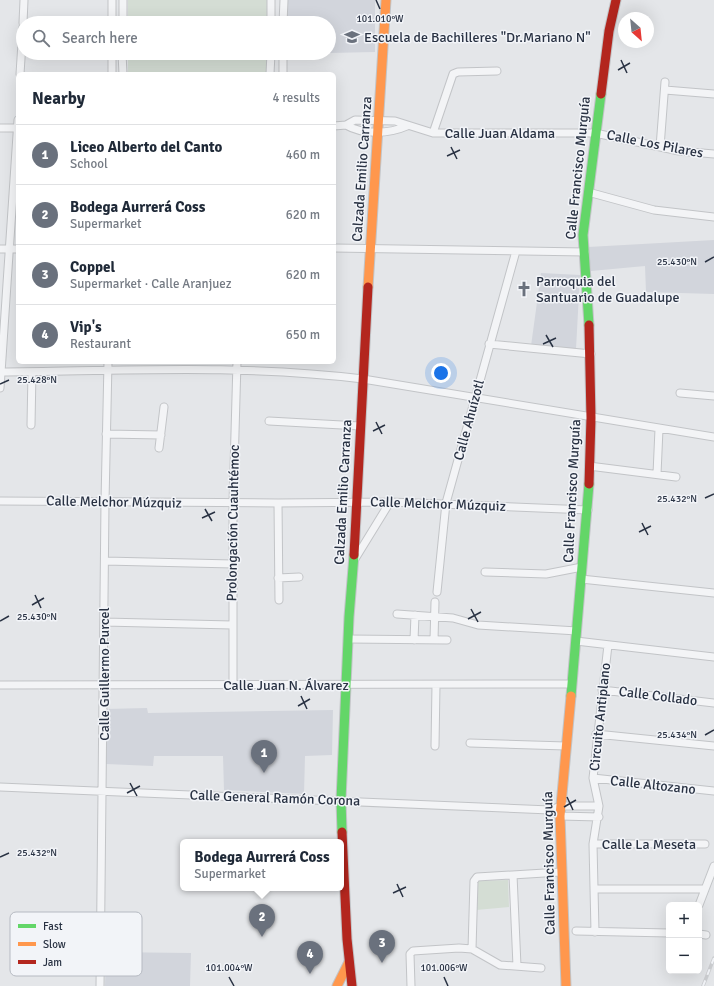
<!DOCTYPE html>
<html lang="en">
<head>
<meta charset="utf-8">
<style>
  body { margin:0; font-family:Signika,sans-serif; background:#f2f2f3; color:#1f2937 }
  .controls { position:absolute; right:12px; bottom:12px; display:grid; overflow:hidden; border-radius:6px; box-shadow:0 4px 16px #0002 }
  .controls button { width:36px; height:36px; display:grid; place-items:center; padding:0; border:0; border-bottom:1px solid #e0e1e3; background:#fff; color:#1f2937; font:20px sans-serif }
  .compass { position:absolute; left:618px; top:12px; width:36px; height:36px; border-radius:50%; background:#fff; box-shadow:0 4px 16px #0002; rotate:153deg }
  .you { position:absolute; left:441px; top:373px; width:14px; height:14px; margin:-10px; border:3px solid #fff; border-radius:50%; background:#1a73e8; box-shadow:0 0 0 6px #1a73e833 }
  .badge { display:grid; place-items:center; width:26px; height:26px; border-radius:50%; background:#6a717d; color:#fff; font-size:13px; font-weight:700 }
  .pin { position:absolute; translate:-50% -33px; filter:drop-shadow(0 1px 2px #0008) }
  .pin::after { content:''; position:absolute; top:21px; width:14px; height:12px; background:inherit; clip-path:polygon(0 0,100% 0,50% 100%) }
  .popup { position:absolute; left:180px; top:839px; width:164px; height:52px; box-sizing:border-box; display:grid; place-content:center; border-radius:6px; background:#fff; filter:drop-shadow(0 1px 3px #0005); font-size:13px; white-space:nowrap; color:#747a83 }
  .popup b { font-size:15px; color:#1f2937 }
  .popup::after { content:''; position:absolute; left:50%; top:100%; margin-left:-8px; border:8px solid transparent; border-top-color:#fff }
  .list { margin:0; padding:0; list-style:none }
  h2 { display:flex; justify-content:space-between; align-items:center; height:52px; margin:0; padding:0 16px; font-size:17px }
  h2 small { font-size:13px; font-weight:400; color:#747a83 }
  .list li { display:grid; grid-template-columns:26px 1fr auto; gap:12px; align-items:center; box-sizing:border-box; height:60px; padding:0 16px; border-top:1px solid #e0e1e3 }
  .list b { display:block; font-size:15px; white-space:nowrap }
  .list p { margin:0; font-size:13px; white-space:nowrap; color:#747a83 }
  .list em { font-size:13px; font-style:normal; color:#747a83 }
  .icon { flex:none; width:22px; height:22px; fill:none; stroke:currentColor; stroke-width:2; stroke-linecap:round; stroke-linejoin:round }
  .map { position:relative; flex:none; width:714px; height:986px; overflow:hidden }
  .search { position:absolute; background:#fff; box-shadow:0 4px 16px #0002; left:16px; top:16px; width:320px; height:44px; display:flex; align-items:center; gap:10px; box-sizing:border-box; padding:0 14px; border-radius:22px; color:#747a83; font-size:15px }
  .panel { position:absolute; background:#fff; box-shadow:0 4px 16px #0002; left:16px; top:72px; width:320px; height:292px; border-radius:6px }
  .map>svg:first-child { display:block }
</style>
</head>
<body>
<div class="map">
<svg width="714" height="986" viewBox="0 0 714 986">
  <rect width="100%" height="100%" fill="#e4e6e9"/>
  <path fill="#d2d5dc" d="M287,0H375V52L329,53V23H287Z
    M714,240V294L646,292L645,266L591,271L588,247Z
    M541,273L580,275L576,349L531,346Z
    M147,708L148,713L333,710L332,755L305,756L304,794L224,790L223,756H154L153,766L106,764L105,709Z
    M106,952L191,953L190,986H105Z"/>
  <path fill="#d4ddd4" d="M128,0H269V23H128Z
    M128,53H268V74H128Z
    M508,880L509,907L476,910L475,881Z"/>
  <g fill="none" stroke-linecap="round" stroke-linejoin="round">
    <g stroke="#c2c4c7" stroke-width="9">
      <path id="street" d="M46,22L49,23
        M23,23L24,0
        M112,23V0
        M123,23V0
        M271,23V0
        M283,23L284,0
        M112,53V74
        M122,53L123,74
        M283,53V74
        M20,74L23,27
        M270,74L271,53
        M665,90L714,94
        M346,125C363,135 389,134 407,126
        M334,126L346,125L355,120L395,121L433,133H595L679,151L714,154
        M0,128H18
        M433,133L453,74L458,72L497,71
        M660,147L665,82
        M588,192L654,210L714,217
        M334,248L585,252
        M0,249H18
        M489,344L591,354
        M0,372C121,371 242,364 363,379L714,437
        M0,388L18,120
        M680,393L714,396
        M269,421L360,426
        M31,425L32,372
        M106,434L161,435
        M159,448L164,407
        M589,466L676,477
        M657,474L659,429
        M0,501L278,503L390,502L588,510
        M278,503L279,600
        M355,559L390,502
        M105,561L233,564
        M485,572L546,574L582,567
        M278,578L299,577
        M581,579L714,593
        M437,592L446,503L516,251
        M397,614L453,618L478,625L577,631
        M104,622L232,625
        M349,639L447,640
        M414,640L415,615
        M434,640L435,602
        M576,641L714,657
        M233,684V503L237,362
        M0,685L572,684
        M602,690L714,703
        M596,734L714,746
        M470,743L566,746
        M435,746L436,685
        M593,778L714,791
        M0,787L550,810L561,806H599
        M557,814L560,816L599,817
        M593,844H705
        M513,875L517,966
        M594,889H704
        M699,905L714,866
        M576,931L669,933
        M595,932L593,844L599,806L593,778L608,645
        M699,934L706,935
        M472,949L474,881L477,877L561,872
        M100,986L105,502L108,362
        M411,986L410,954L413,951L459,948L472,949L500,965L541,968"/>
    </g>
    <g stroke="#c2c4c7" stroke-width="11">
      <path id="fast" d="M589,325L583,235L601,94
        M571,696L589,484
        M342,832L341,800L349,617L354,555"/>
    </g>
    <g stroke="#c2c4c7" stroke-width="11">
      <path id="slow" d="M368,287L386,0
        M337,986L349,962
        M566,986L560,816L571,696"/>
    </g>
    <g stroke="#c2c4c7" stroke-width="11">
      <path id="jam" d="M601,94L609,31L616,0
        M589,484L591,418L589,325
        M354,555L368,287
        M342,832L347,939L352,986"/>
    </g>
    <use href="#street" stroke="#f3f4f6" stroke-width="7"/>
    <use href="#fast" stroke="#63d668" stroke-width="9"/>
    <use href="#slow" stroke="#ff974d" stroke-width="9"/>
    <use href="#jam" stroke="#b3261e" stroke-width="9"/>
    <g stroke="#ccced1" stroke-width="3.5">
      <path id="rail" d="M703,986L714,958"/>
    </g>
    <use href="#rail" stroke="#f2f4f8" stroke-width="2" stroke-dasharray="6" stroke-linecap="butt"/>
  </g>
  <path fill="none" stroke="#293243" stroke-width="1.5" d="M376,0L380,9M621,60L627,73M618,70L630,63M451,147L457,159M447,156L460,150M705,262L714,257M546,335L553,347M543,344L556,338M0,384L9,380M376,422L382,434M373,431L385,425M705,498L714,494M205,509L212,521M202,518L215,512M642,523L648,535M639,532L651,526M35,595L41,608M32,605L44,598M471,609L478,622M468,619L481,612M0,621L9,616M301,696L307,709M298,706L310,699M705,735L714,730M130,783L137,796M127,793L140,786M567,797L573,810M564,807L576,800M0,857L9,853M397,884L403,897M393,893L406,887M229,977L234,986M444,977L448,986"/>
  <defs>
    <g id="school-bare" transform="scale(1.2)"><path d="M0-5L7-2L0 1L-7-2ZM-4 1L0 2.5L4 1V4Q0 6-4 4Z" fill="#6a717d" stroke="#f2f4f8" stroke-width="2.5" paint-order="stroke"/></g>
    <g id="church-bare" transform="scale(1.2)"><path d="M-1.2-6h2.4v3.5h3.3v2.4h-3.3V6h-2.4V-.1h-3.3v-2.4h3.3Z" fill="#6a717d" stroke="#f2f4f8" stroke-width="2.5" paint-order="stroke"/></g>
  </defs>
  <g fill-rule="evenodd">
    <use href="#school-bare" x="352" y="37"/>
    <use href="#church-bare" x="524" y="289"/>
  </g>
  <g text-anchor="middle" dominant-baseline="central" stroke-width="3" stroke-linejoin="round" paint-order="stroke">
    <g font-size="14" fill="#293243" stroke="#f2f4f8" text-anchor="start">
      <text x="364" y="37">Escuela de Bachilleres "Dr.Mariano N"</text>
      <text x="536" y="281">Parroquia del<tspan x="536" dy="16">Santuario de Guadalupe</tspan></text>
    </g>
    <g font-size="14" fill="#293243" stroke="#f2f4f8">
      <text x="500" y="133">Calle Juan Aldama</text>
      <text transform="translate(655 144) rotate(11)">Calle Los Pilares</text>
      <text transform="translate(578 168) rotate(-84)">Calle Francisco Murguía</text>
      <text transform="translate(362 169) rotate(-86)">Calzada Emilio Carranza</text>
      <text transform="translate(469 420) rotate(-75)">Calle Ahuízotl</text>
      <text transform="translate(572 491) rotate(-87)">Calle Francisco Murguía</text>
      <text transform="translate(343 492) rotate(-87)">Calzada Emilio Carranza</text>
      <text transform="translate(114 502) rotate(1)">Calle Melchor Múzquiz</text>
      <text transform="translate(438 504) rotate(2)">Calle Melchor Múzquiz</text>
      <text transform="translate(233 523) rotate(-89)">Prolongación Cuauhtémoc</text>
      <text transform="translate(104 674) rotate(-90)">Calle Guillermo Purcel</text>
      <text x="286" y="685">Calle Juan N. Álvarez</text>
      <text transform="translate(658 696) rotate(7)">Calle Collado</text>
      <text transform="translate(600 717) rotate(-84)">Circuito Antiplano</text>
      <text transform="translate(653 785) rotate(6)">Calle Altozano</text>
      <text transform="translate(275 798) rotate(2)">Calle General Ramón Corona</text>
      <text x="649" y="844">Calle La Meseta</text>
      <text transform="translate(549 863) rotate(-91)">Calle Francisco Murguía</text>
    </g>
  </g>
  <rect x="10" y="912" width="132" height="64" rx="6" fill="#f2f4f8" stroke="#b6bac2" stroke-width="1"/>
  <rect x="18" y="924" width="18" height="4" fill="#63d668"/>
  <rect x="18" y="942" width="18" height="4" fill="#ff974d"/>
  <rect x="18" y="960" width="18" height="4" fill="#b3261e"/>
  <g font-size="11" fill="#293243">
    <text x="43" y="930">Fast</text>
    <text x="43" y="948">Slow</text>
    <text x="43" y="966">Jam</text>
  </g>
  <g font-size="10" text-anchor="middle" fill="#293243" stroke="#f2f4f8" stroke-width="3" stroke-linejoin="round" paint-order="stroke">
    <text x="380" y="22">101.010°W</text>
    <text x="677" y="265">25.430°N</text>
    <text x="37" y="383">25.428°N</text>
    <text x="677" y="502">25.432°N</text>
    <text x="37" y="620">25.430°N</text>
    <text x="677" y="738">25.434°N</text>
    <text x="37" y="856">25.432°N</text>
    <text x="229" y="971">101.004°W</text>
    <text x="444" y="971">101.006°W</text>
  </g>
</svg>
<div class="controls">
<button>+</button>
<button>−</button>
</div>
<svg class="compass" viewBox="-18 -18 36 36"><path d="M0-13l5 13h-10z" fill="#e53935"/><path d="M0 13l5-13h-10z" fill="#747a83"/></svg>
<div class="you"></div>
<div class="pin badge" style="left:264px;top:773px">1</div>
<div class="pin badge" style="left:262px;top:937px">2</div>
<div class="popup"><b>Bodega Aurrerá Coss</b>Supermarket</div>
<div class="pin badge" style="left:382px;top:963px">3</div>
<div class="pin badge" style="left:310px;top:974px">4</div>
<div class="search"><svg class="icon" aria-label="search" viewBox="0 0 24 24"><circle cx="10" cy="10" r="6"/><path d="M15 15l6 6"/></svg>Search here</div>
<section class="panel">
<h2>Nearby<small>4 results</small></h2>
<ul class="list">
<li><span class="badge">1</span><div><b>Liceo Alberto del Canto</b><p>School</p></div><em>460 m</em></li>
<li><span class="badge">2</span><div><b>Bodega Aurrerá Coss</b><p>Supermarket</p></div><em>620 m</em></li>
<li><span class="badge">3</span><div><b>Coppel</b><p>Supermarket · Calle Aranjuez</p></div><em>620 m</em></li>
<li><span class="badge">4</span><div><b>Vip's</b><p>Restaurant</p></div><em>650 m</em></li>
</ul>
</section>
</div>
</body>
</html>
